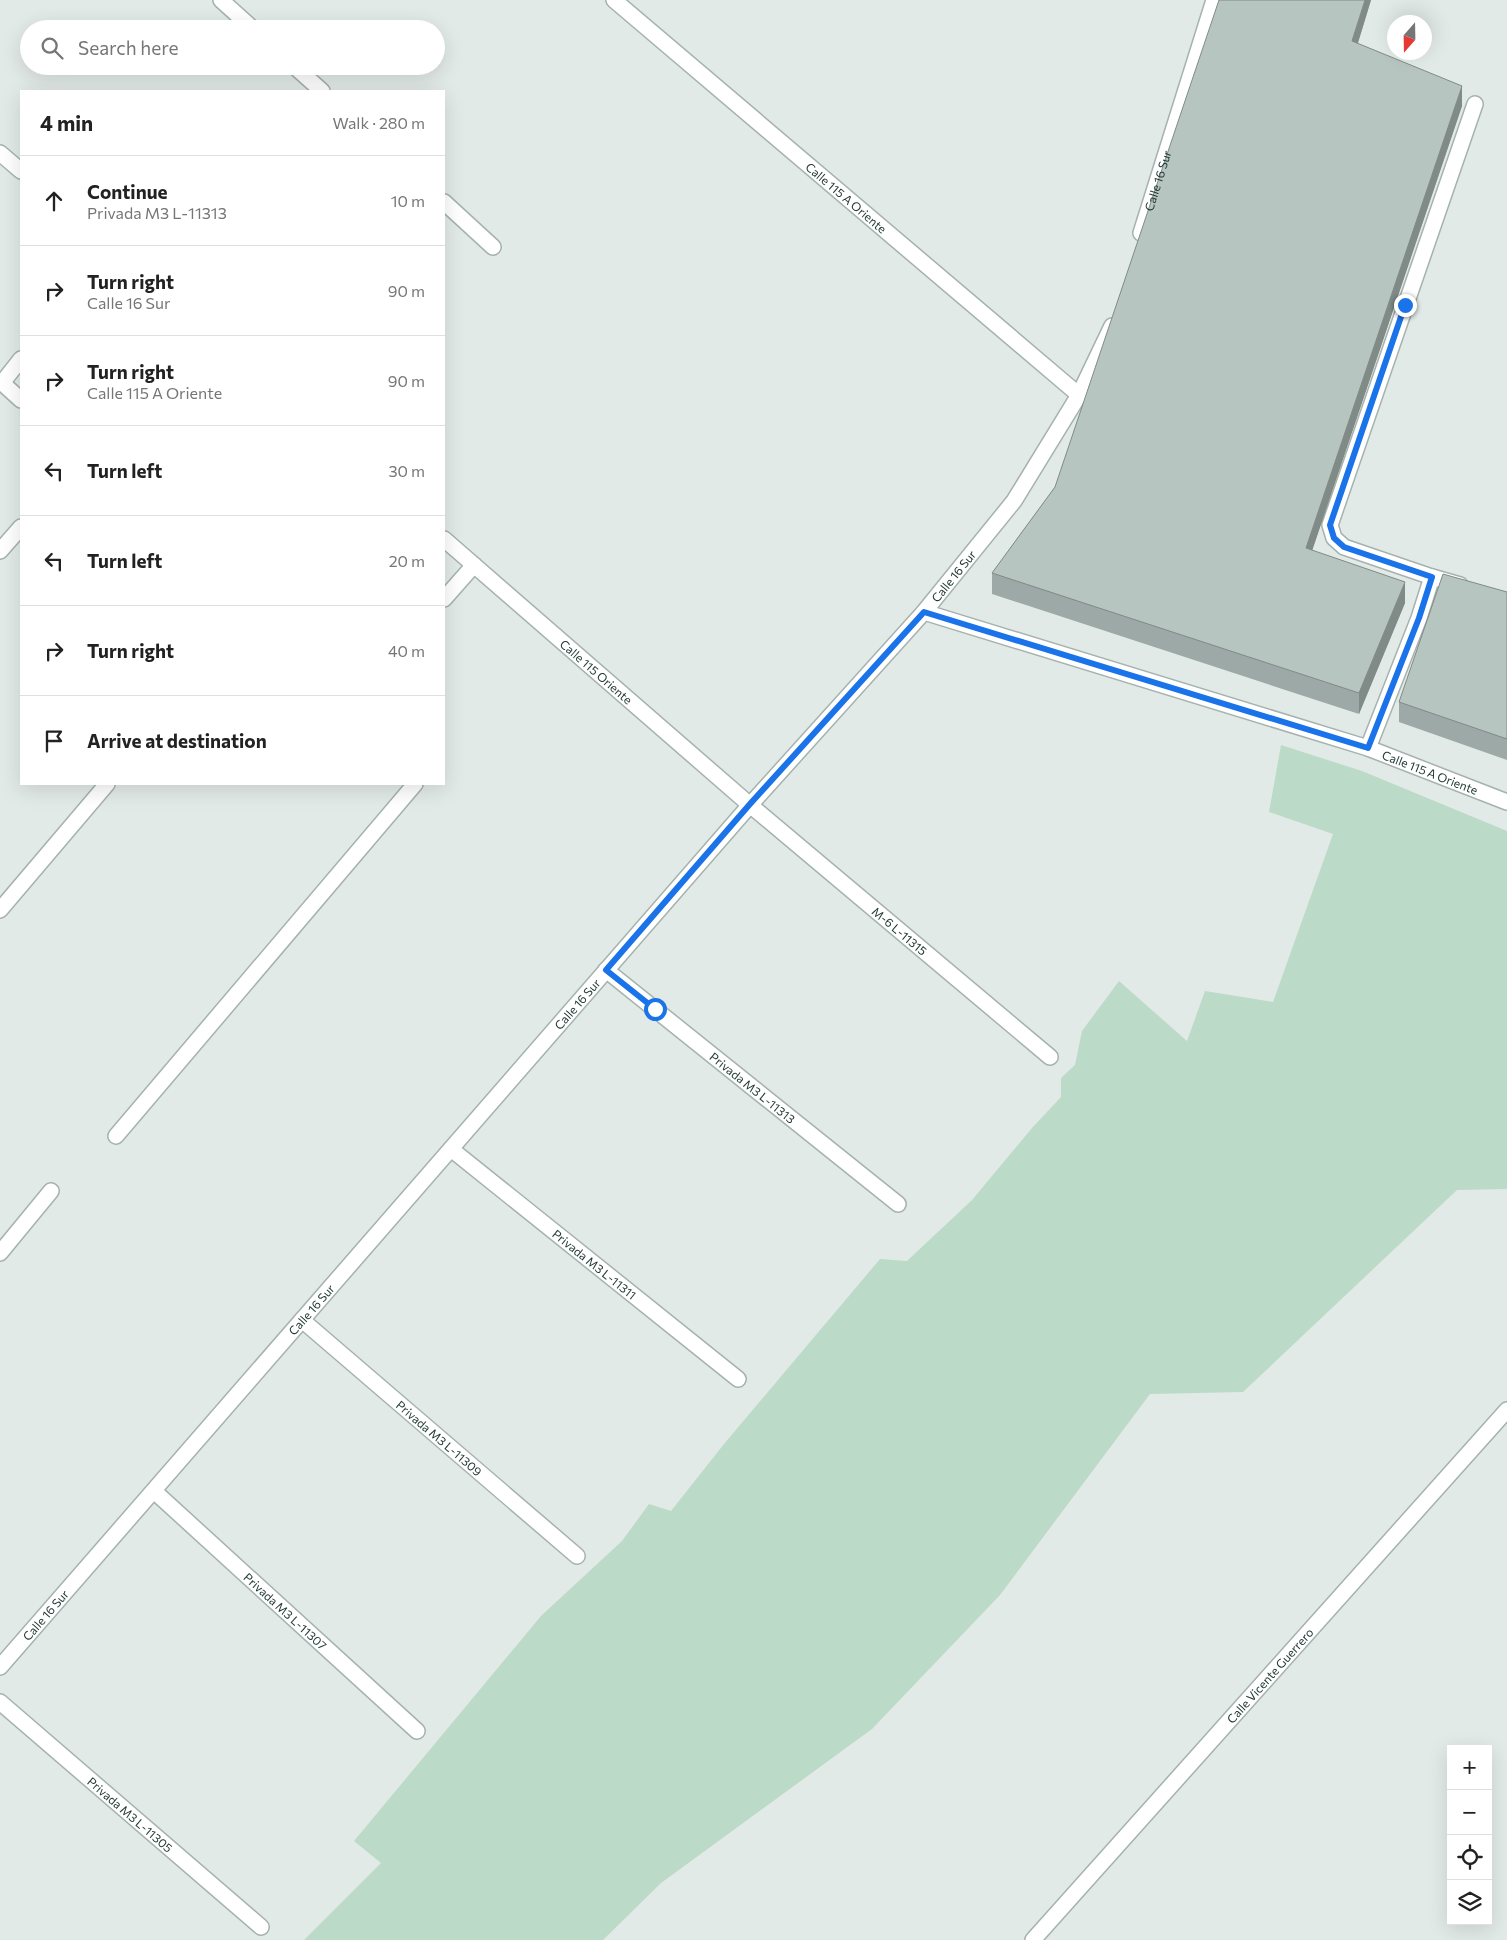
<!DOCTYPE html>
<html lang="en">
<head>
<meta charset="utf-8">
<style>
  body { margin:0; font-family:Commissioner,sans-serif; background:#f6f6f6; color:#222 }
  .controls { position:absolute; right:15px; bottom:15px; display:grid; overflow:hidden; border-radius:0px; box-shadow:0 5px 20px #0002 }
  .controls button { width:45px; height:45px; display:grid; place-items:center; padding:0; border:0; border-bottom:1px solid #e0e0e0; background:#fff; color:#222; font:25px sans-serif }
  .compass { position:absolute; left:1387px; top:15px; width:45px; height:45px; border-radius:50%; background:#fff; box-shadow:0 5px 20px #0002; rotate:200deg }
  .stop { position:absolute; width:15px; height:15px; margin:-11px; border:4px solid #1a73e8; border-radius:50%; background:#fff }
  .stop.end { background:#1a73e8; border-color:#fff; box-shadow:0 1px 5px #0008 }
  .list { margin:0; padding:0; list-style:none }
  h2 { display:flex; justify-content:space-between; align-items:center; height:65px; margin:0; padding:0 20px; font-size:21px }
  h2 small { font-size:16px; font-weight:400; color:#767676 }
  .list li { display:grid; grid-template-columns:32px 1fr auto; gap:15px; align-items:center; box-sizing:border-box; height:90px; padding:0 20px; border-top:1px solid #e0e0e0 }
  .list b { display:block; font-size:19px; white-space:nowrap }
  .list p { margin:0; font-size:16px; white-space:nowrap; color:#767676 }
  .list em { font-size:16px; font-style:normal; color:#767676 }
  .icon { flex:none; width:28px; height:28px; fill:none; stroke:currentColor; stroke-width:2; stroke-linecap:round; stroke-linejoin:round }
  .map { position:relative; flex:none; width:1507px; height:1940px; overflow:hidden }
  .search { position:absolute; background:#fff; box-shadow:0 5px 20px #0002; left:20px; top:20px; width:425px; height:55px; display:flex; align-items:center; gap:12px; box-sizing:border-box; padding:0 18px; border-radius:28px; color:#767676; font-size:19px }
  .panel { position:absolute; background:#fff; box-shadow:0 5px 20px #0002; left:20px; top:90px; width:425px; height:695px; border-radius:0px }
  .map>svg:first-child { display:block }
</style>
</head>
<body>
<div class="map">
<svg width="1507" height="1940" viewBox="0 0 1507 1940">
  <rect width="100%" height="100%" fill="#e2eae7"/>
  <path fill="#bcdac8" d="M1281,745L1362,771L1507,831V1189L1457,1190L1243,1392L1150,1394L1000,1595L872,1729L661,1883L603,1940H304L381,1863L354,1841L541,1616L622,1541L649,1504L671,1511L724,1444L880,1259L907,1261L972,1200L1032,1128L1061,1097V1078L1075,1065L1082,1031L1119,981L1187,1041L1205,991L1273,1002L1333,834L1269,812Z"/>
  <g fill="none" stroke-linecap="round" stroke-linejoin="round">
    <g stroke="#a5b2ae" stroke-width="18">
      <g id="minor">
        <path d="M221,0L253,29"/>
        <path id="s1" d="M614,0L1079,395"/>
        <path d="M294,66L322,91"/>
        <path d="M0,153L21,171"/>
        <path d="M444,202L493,247"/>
        <path d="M0,381L21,400"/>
        <path d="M2,383L21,359"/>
        <path id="s2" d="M444,539L750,805L1050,1057"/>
        <path d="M0,551L21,527"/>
        <path d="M1460,585L1432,577L1344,547L1334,538L1330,525L1475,104"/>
        <path d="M444,599L474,565"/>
        <path id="s3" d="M924,612L1368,748L1507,802"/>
        <path d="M1368,748L1419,618L1432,577"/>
        <path d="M0,910L107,784"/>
        <path id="s4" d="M606,970L898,1204"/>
        <path d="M116,1136L415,784"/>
        <path id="s5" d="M451,1149L738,1379"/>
        <path d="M0,1253L51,1191"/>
        <path id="s6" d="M302,1320L577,1556"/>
        <path id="s7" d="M154,1491L417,1731"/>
        <path id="s8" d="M0,1702L261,1927"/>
        <path id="s9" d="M1033,1940L1507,1410"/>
      </g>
    </g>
    <g stroke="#a5b2ae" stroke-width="18">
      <g id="tertiary">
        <path id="s10" d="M1141,233L1214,0"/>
        <path id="s11" d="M0,1667L750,805L924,612L1014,501L1079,395L1112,326"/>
      </g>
    </g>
    <use href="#minor" stroke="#fff" stroke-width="15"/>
    <use href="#tertiary" stroke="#fff" stroke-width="15"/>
  </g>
  <path fill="#9da9a6" d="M1371,0L1358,43L1462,106L1312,550L1405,603L1359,714L992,594V573L1055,487Z
    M1507,592V760L1399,722V702Z"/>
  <path fill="#808a87" d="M1365,0H1371L1352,62V41Z
    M1462,86V106L1306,569V548Z
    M1405,582V603L1359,714V693Z"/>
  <path fill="#b7c5c1" stroke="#808a87" d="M1219,0H1365L1352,41L1462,86L1306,548L1405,582L1359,693L992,573L1055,487Z
    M1443,574L1507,592V739L1399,702Z"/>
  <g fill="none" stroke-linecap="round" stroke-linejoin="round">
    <path stroke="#1a73e8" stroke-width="6" d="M655,1009L606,970L750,804L924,612L1368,748L1419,618L1432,577L1344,547L1334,538L1330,525L1405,305"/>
  </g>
  <g text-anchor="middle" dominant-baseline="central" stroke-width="4" stroke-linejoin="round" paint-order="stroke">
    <g font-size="12" fill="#233a36" stroke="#f2f7f5">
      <text stroke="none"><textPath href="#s10" startOffset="55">Calle 16 Sur</textPath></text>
      <text stroke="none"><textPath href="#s1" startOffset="305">Calle 115 A Oriente</textPath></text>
      <text stroke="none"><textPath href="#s11" startOffset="1449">Calle 16 Sur</textPath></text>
      <text stroke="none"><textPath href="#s2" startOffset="202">Calle 115 Oriente</textPath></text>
      <text stroke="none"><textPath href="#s3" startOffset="531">Calle 115 A Oriente</textPath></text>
      <text stroke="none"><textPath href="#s2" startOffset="601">M-6 L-11315</textPath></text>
      <text stroke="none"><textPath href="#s11" startOffset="879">Calle 16 Sur</textPath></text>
      <text stroke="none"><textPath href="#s4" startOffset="188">Privada M3 L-11313</textPath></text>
      <text stroke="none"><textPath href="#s5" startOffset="184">Privada M3 L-11311</textPath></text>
      <text stroke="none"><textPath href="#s11" startOffset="474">Calle 16 Sur</textPath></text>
      <text stroke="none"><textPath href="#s6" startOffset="181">Privada M3 L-11309</textPath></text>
      <text stroke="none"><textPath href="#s7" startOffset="178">Privada M3 L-11307</textPath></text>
      <text stroke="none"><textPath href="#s11" startOffset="69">Calle 16 Sur</textPath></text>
      <text stroke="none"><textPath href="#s9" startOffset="355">Calle Vicente Guerrero</textPath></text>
      <text stroke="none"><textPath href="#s8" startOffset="172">Privada M3 L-11305</textPath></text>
    </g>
  </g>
</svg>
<div class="controls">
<button>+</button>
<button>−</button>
<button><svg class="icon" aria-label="locate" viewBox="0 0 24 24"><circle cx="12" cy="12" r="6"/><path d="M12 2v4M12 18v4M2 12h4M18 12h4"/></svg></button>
<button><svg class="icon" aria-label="layers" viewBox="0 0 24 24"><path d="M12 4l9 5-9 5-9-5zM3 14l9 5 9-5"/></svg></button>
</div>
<svg class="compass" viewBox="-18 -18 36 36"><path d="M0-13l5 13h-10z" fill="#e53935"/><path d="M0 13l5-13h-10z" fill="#767676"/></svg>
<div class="stop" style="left:655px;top:1009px"></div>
<div class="stop end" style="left:1405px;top:305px"></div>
<div class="search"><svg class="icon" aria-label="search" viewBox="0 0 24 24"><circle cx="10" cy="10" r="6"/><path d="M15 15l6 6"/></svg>Search here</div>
<section class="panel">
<h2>4 min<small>Walk · 280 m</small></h2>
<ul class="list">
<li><svg class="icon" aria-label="ahead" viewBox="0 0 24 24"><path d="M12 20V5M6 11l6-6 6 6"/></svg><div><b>Continue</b><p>Privada M3 L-11313</p></div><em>10 m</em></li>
<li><svg class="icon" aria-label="right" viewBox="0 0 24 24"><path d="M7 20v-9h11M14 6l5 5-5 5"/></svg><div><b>Turn right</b><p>Calle 16 Sur</p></div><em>90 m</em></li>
<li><svg class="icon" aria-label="right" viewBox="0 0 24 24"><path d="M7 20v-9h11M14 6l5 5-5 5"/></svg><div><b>Turn right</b><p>Calle 115 A Oriente</p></div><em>90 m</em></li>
<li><svg class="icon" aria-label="left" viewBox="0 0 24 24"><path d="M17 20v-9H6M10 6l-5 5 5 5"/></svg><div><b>Turn left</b></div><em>30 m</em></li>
<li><svg class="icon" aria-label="left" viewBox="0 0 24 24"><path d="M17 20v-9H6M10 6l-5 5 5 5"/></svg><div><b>Turn left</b></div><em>20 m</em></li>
<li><svg class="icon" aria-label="right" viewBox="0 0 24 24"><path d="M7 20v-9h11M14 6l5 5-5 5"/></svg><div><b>Turn right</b></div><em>40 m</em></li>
<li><svg class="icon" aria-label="arrive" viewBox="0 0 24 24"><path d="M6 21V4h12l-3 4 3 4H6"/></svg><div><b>Arrive at destination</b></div></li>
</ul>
</section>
</div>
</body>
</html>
